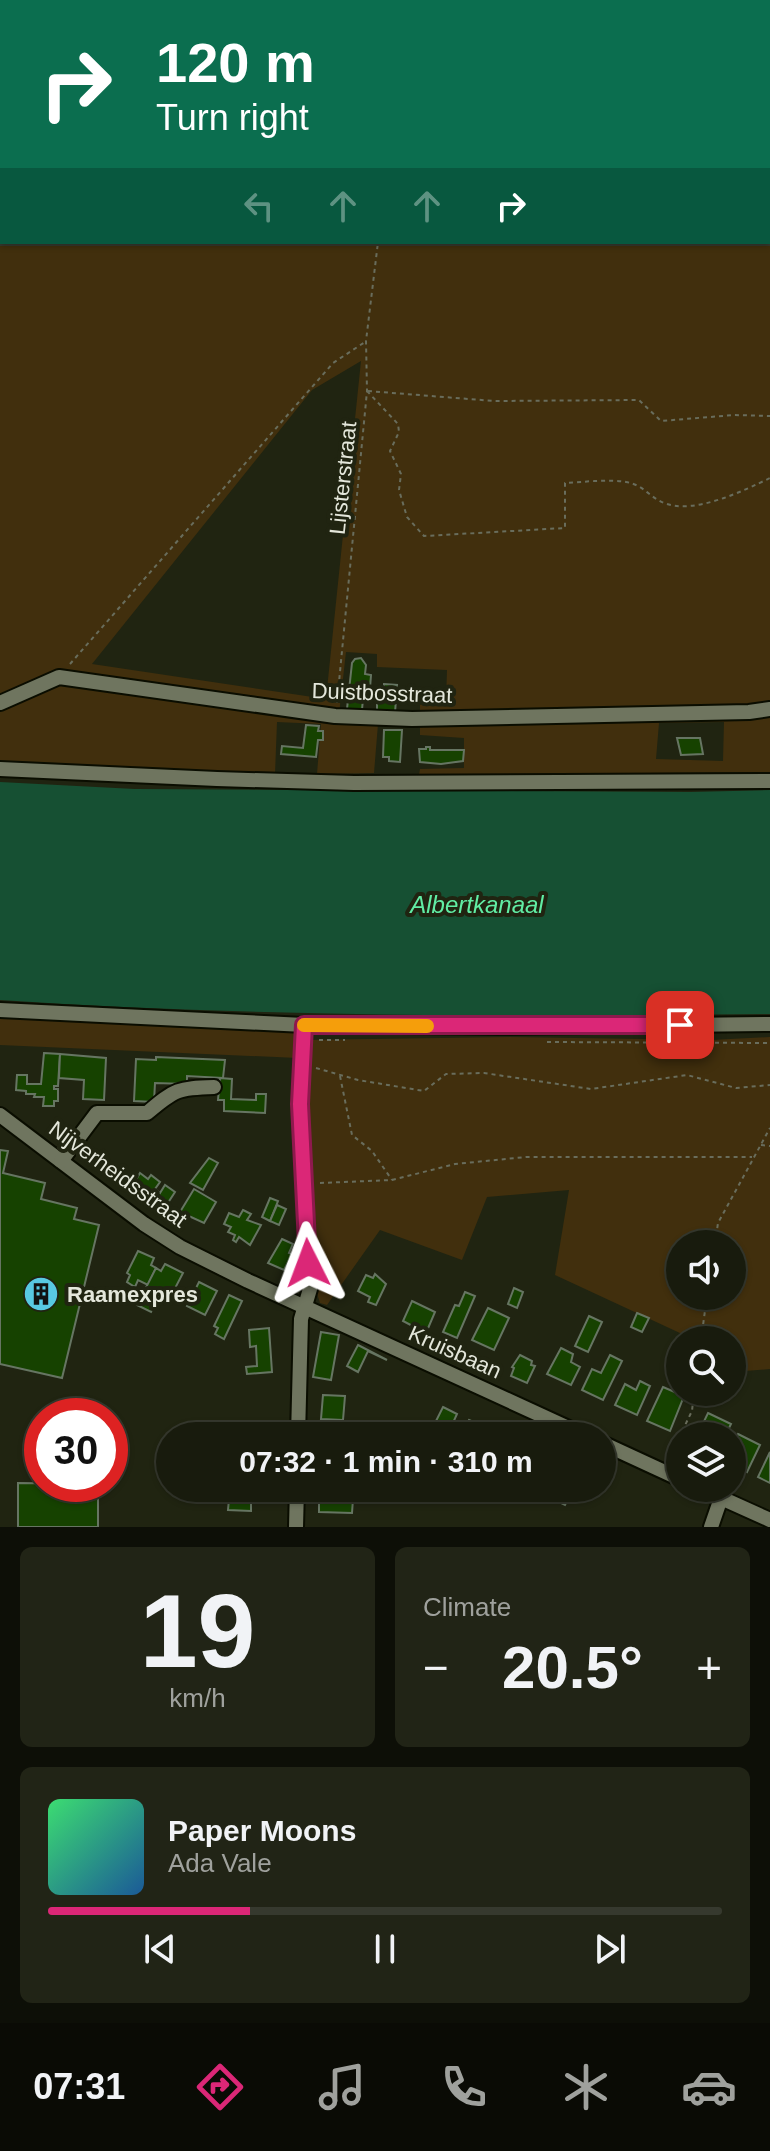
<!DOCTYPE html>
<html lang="en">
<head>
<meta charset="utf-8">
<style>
  :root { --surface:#181b0d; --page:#212416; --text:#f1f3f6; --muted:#9fa19d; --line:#36392e; --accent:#db2777 }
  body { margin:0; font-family:Arial,sans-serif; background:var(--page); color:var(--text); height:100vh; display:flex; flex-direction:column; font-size:30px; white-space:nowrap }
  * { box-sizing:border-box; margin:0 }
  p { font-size:26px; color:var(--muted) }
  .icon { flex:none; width:44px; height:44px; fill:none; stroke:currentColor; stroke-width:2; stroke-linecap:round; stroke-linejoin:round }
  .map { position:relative; height:1527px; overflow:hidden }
  .side { display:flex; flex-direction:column; gap:20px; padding:20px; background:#0d0f07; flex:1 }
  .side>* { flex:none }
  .guide { position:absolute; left:0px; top:0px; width:770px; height:244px; box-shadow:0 2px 6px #0004,0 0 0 2px var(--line); background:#0b6e4f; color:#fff; overflow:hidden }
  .buttons { position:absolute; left:666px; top:1230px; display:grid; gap:16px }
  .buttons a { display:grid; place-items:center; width:80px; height:80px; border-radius:50%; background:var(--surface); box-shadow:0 2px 6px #0004,0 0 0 2px var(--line); font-size:40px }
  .speed { position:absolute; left:24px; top:1398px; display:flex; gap:16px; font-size:40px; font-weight:700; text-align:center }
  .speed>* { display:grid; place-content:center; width:104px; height:104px; border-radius:50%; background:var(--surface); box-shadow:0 2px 6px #0004,0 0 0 2px var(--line); line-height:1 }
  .speed .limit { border:12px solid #d22; background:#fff; color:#111 }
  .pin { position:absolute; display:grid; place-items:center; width:68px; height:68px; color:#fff; margin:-34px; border-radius:16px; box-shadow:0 4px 12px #0006 }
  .me { position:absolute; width:88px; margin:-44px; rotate:357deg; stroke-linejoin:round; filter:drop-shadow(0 0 6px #0008) }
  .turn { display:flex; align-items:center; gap:28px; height:168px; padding:0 24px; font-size:36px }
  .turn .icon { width:104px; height:104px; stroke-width:2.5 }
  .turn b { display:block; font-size:56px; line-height:68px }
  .lanes { display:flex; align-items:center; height:76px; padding:0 24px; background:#0003; justify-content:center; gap:40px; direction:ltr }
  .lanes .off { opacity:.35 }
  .big { font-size:60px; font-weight:600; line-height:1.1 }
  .side .card { flex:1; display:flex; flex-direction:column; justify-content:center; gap:12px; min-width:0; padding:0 28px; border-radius:12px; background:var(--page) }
  .side .dial { align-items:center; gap:0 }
  .dial b { font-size:104px; line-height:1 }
  .song { display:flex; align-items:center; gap:24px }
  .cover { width:96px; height:96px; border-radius:12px; background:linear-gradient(135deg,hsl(140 70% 55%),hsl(210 70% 35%)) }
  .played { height:8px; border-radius:4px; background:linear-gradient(90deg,var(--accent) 30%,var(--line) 30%) }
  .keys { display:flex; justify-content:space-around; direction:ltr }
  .heat { display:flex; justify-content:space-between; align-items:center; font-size:44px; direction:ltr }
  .side .tiles { flex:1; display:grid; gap:20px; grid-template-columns:1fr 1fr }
  .card:last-child { grid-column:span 2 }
  .trip { position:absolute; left:156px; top:1422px; width:460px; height:80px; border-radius:40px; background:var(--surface); box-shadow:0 2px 6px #0004,0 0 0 2px var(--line); font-weight:600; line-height:80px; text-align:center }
  .dock { display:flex; height:128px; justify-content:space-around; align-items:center; background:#0a0b05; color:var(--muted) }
  .dock .icon { width:56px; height:56px }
  .dock .current { color:var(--accent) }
  .dock b { font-size:36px; color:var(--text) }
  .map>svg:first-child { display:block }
  .green { fill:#412f0d; fill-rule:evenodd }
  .water { fill:#165033 }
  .building { fill:#164200; stroke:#667562; stroke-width:2 }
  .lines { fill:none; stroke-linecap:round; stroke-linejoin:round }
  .minor-casing { stroke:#0a0d00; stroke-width:18 }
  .path { stroke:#696d5c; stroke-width:2; stroke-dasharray:4 4; stroke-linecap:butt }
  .minor { stroke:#6f755f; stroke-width:14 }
  .route-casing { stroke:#8e194d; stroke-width:20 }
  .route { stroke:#db2777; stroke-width:14 }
  .slow { stroke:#f59e0b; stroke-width:14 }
  .labels { text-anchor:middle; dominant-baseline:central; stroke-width:8; stroke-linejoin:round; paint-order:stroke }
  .street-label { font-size:22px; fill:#e4e7db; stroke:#202411 }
  .poi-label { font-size:22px; font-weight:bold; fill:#e4e7db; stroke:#202411; text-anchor:start }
  .water-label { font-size:24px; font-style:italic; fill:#61eda4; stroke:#202411 }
</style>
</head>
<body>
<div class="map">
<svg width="770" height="1527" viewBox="0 0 770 1527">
  <rect width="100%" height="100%" fill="#202411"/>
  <g class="green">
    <path d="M0 0H88L2 2V242H768V2H334L770 0V772L419 775 420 769 464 768V738L420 735V704L446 702 447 670 377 667V654L346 652 338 723 378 724 374 773 317 774 321 724 277 722 275 774 0 763ZM361 361 326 699 92 664 312 390ZM724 722 723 761 656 759 659 723Z"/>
    <path d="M0 1013 293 1031 299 1036 298 1058 0 1045Z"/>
    <path d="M509 1037 711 1040 770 1037V1369L732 1372V1340H695L555 1275 569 1190 487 1197 462 1260 380 1230 327 1305 320 1303 314 1284 303 1040ZM680 1244H732V1296H680Z"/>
  </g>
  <path class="water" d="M0 782 135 789 690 792 770 790V1014C513 1017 257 1017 0 1000Z"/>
  <g class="building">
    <path d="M361 658 366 665 365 674 371 675 370 688 364 687 362 710 347 709 352 663 355 659Z"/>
    <path d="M384 684 397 685 395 713 377 710V703H383Z"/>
    <path d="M306 725 319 726 318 731H323V740H318L316 757 281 754 282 746 303 748Z"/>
    <path d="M384 730H402L400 762 389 761V757H383Z"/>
    <path d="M677 738H700L703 754 681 755Z"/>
    <path d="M426 747H430V750H464L463 761 441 764 420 762 419 749H426Z"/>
    <path d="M44 1053 60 1054 58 1086H54V1089H58V1101H54V1106H43L44 1097H34L35 1094H26V1091L16 1090 17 1075H27V1084H41Z"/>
    <path d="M60 1054 106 1058 104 1100 83 1099 84 1080 59 1078Z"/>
    <path d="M156 1057 225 1060 223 1078 187 1076V1084L155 1083 154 1102 134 1101 136 1059 156 1060Z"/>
    <path d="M220 1078 232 1079 231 1099 256 1100V1094H266L265 1113 224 1111V1100H218Z"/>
    <path d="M0 1150 8 1151 3 1173 45 1183 41 1199 77 1208 74 1219 99 1225 62 1378 0 1364Z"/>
    <path d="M209 1158 218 1163 203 1190 190 1183Z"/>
    <path d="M140 1173 148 1179 151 1175 160 1182 155 1189 160 1193 165 1185 175 1192 160 1215 144 1204 150 1194 134 1183Z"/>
    <path d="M194 1189 216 1202 204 1223 180 1212Z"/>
    <path d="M270 1198 278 1201 270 1221 262 1217Z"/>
    <path d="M277 1205 286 1209 279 1225 270 1221Z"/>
    <path d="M243 1210 251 1214 247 1220 261 1225 250 1245 239 1237 236 1242 233 1240 235 1235 228 1232 231 1227 224 1224 229 1213 239 1217Z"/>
    <path d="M282 1239 293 1244 289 1253 292 1254 284 1270 268 1263Z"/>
    <path d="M138 1251 154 1258 151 1265 156 1268 148 1285 138 1280 135 1287 127 1282 130 1275 127 1273Z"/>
    <path d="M165 1264 183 1273 171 1296 161 1292 158 1297 152 1294 148 1302 154 1305 151 1312 137 1305 156 1268 161 1271Z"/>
    <path d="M375 1274 386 1284 376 1305 368 1302 370 1297 358 1291 366 1275 373 1278Z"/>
    <path d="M199 1282 217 1291 205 1315 187 1306Z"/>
    <path d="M514 1288 523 1292 517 1308 508 1304Z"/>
    <path d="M465 1292 475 1296 457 1338 443 1332 455 1305 459 1306Z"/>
    <path d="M229 1295 242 1301 224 1339 215 1334 218 1328 214 1326Z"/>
    <path d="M412 1301 435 1312 426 1333 403 1321Z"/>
    <path d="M488 1308 509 1318 494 1350 472 1340Z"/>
    <path d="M637 1313 649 1318 642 1332 631 1327Z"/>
    <path d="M589 1316 602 1322 588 1352 575 1346Z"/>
    <path d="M269 1328 272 1372 247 1374 246 1367 257 1366 256 1346 250 1347 249 1330Z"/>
    <path d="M321 1332 339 1335 331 1380 313 1377Z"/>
    <path d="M358 1345 387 1360 368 1351 358 1372 347 1366Z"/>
    <path d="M561 1348 573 1354 571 1362 580 1367 571 1385 547 1374Z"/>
    <path d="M520 1355 532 1361 531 1365 535 1366 527 1383 511 1376 514 1368 512 1367Z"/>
    <path d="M610 1355 622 1361 603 1400 582 1390 592 1369 601 1373Z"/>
    <path d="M640 1381 650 1386 637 1415 615 1405 625 1384 636 1390Z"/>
    <path d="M663 1387 684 1396 670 1431 647 1421Z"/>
    <path d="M323 1395 345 1396 343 1420 321 1419Z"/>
    <path d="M443 1407 457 1414 447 1436H437L440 1428 434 1425Z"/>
    <path d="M708 1413 731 1424 725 1436H697Z"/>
    <path d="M469 1420 487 1428 483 1436H461Z"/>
    <path d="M738 1434 760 1445 747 1472 732 1462V1447Z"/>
    <path d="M770 1452V1483L758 1477Z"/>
    <path d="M18 1483 98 1484V1527H18Z"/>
    <path d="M234 1488H266V1503H251V1511L228 1510 229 1499H233Z"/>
    <path d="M570 1488 572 1491 565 1505 557 1501 560 1495 548 1489Z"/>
    <path d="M319 1495 353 1499 352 1513 319 1512Z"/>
  </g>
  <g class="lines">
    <g class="minor-casing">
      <g id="minor">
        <path d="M0 703 59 677 335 716 412 719 749 712 770 709"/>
        <path d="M0 769 217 779 354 783 770 781"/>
        <path d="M0 1010 304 1025 499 1027 770 1024"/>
        <path d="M0 1115 144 1224 180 1247 248 1281 586 1436"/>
        <path d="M61 1161 97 1113H147C175 1089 178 1088 214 1087"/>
        <path d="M298 1436 301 1319 310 1289 300 1104 304 1025"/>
        <path d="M602 1443 680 1479"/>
        <path d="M699 1488 770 1520"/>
        <path d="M296 1527 297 1488"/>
        <path d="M711 1527 721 1498"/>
      </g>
    </g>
    <g class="path">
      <path d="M302 0 308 2"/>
      <path d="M408 2V0"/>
      <path d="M367 391 398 424 399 432 390 451 401 474 399 490 407 517 424 536 565 528V483C584 482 607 479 626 482 644 485 649 497 664 503 694 515 743 491 770 478"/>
      <path d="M368 391 494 401 639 400 661 421 734 415 770 416"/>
      <path d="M70 664 333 363 365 342"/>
      <path d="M337 703 367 391 366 341 378 242"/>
      <path d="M319 1040H345"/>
      <path d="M547 1042 770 1043"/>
      <path d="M316 1068 358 1080 424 1091 446 1074 484 1073 591 1089 687 1075 736 1088 770 1085"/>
      <path d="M340 1076 352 1135 372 1151 392 1180"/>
      <path d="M761 1145 770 1146"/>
      <path d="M320 1183 392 1180 455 1164 526 1157H752"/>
      <path d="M715 1244 718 1223 770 1128"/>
      <path d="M701 1340 707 1296"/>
      <path d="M668 1460 692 1411 694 1392"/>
    </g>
    <use href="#minor" class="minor"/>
  </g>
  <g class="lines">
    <g class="route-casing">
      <path id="route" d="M308 1263 300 1104 304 1025H680"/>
    </g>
    <use href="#route" class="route"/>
    <path class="slow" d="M304 1025 427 1026"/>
  </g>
  <defs>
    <g id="building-disc" transform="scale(1.8)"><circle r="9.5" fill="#58c9e3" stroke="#202411"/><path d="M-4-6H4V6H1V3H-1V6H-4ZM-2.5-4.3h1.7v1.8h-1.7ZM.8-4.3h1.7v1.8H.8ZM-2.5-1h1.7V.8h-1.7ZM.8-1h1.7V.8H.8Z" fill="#111"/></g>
  </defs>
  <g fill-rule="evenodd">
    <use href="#building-disc" x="41" y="1294"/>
  </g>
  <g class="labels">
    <g class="street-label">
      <text transform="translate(343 478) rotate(-84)">Lijsterstraat</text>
      <text transform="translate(382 693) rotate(2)">Duistbosstraat</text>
      <text transform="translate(118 1174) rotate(36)">Nijverheidsstraat</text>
      <text transform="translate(455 1352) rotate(24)">Kruisbaan</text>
    </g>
    <g class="poi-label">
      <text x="67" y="1294">Raamexpres</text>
    </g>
    <g class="water-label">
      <text x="477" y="904">Albertkanaal</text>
    </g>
  </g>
</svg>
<div class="buttons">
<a><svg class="icon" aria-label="sound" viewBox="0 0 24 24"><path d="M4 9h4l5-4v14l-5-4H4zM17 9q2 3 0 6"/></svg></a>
<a><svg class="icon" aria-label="search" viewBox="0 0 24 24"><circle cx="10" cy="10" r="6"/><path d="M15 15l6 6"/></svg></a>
<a><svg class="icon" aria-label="layers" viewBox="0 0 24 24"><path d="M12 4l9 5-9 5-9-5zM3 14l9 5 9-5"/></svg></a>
</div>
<div class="speed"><div class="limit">30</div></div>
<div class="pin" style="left:680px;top:1025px;background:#d93025"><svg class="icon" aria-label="arrive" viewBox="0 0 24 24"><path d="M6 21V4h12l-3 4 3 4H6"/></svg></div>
<svg class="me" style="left:308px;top:1263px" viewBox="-20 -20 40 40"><path d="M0-17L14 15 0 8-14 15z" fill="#db2777" stroke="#fff" stroke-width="4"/></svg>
<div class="trip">07:32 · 1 min · 310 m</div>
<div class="guide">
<div class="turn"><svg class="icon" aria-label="right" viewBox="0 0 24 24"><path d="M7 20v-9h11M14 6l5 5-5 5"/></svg><div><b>120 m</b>Turn right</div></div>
<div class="lanes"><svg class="icon off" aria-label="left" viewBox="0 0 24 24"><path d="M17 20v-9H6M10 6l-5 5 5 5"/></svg><svg class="icon off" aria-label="ahead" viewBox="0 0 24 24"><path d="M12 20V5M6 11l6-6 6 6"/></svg><svg class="icon off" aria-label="ahead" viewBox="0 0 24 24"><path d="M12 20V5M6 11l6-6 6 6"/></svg><svg class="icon" aria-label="right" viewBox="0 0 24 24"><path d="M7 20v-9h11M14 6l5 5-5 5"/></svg></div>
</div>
</div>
<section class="side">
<div class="tiles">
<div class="card dial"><b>19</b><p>km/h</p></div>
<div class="card"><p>Climate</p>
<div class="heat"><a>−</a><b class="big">20.5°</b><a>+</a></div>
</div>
<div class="card">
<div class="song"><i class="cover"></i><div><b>Paper Moons</b><p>Ada Vale</p></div></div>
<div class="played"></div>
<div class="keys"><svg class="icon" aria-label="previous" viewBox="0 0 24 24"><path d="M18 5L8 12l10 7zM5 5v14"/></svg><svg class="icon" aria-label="pause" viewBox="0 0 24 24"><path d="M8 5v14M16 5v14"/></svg><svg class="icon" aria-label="next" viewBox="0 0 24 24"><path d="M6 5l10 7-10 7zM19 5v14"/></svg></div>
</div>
</div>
</section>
<nav class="dock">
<b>07:31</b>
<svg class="icon current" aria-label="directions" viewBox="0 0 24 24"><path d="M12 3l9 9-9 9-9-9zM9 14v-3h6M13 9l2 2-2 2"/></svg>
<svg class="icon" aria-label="music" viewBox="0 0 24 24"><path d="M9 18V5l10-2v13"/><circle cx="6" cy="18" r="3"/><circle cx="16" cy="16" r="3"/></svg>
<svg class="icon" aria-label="phone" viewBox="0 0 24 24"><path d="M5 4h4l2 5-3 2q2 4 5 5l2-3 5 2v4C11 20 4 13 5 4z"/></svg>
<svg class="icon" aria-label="climate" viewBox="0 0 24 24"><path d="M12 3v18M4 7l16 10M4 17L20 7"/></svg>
<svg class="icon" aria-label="car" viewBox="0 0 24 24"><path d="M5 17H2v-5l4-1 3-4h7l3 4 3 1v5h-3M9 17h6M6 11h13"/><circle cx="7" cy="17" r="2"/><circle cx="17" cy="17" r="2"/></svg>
</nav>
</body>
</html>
